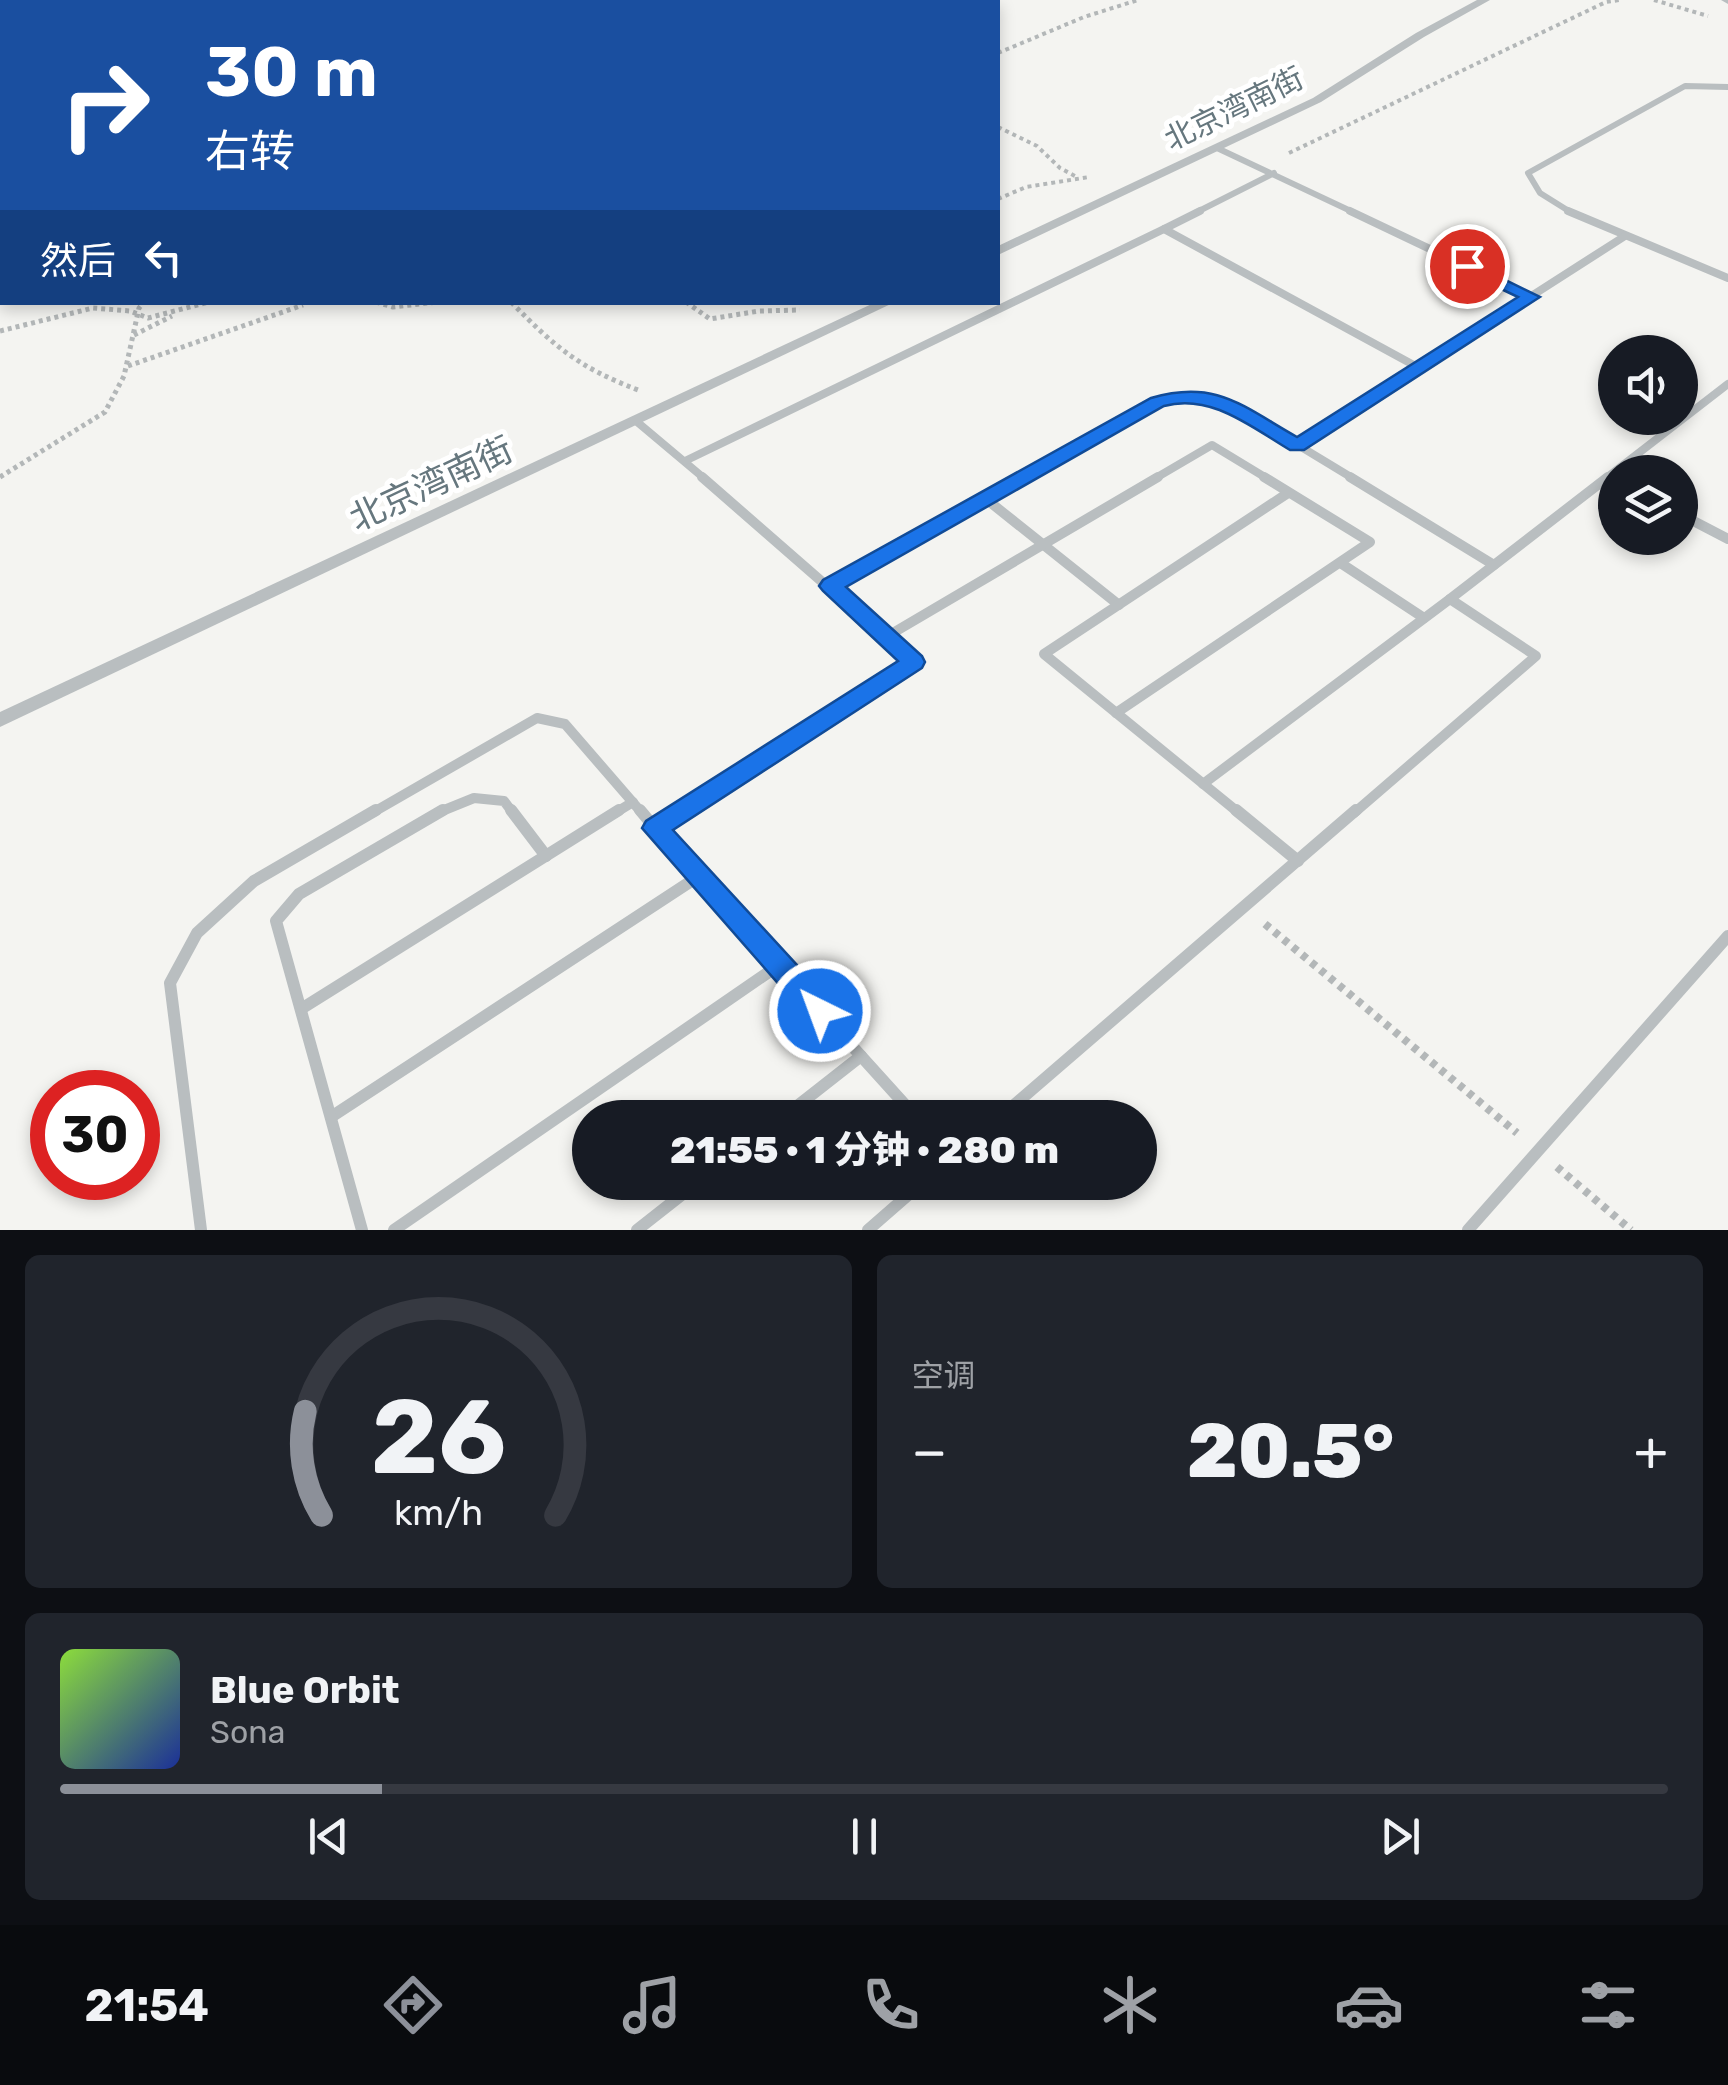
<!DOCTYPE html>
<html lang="zh">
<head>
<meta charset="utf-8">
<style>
  :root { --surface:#171b24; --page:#20242c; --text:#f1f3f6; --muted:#9ea1a6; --line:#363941; --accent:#8c9099 }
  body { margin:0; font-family:Rubik,"Noto Sans SC",sans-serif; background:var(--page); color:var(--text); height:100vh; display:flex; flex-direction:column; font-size:38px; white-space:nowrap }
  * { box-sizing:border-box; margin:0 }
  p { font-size:32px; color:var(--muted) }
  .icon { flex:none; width:55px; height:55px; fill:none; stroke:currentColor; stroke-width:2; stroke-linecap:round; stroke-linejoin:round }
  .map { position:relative; height:1230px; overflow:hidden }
  .drawer { display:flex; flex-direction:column; gap:25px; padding:25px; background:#0d0f14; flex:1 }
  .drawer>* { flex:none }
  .banner { position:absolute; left:0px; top:0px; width:1000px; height:305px; box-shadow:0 5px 15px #0003; background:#1a4fa0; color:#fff; overflow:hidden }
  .tools { position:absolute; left:1598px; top:335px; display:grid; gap:20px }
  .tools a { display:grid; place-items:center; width:100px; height:100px; border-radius:50%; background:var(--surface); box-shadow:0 5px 15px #0003; font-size:50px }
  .speed { position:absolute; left:30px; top:1070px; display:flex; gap:20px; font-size:50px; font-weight:700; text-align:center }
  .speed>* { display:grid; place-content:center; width:130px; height:130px; border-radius:50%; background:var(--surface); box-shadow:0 5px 15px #0003; line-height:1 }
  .speed .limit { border:15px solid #d22; background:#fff; color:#111 }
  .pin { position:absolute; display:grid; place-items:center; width:85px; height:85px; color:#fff; margin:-42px; border:5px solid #fff; border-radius:50%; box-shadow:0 2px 10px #0007 }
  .me { position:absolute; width:110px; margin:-55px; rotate:318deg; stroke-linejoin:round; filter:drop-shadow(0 0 8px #0008) }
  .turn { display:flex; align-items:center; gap:35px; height:210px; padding:0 40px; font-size:45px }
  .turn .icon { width:130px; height:130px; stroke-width:2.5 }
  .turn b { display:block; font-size:70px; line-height:85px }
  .then { display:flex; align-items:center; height:95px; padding:0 40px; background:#0003; gap:20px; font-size:38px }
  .big { font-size:75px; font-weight:800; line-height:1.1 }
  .drawer .tile { flex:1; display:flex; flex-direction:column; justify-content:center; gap:15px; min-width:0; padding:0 35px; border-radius:15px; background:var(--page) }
  .drawer .dial { align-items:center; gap:0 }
  .dial svg { height:260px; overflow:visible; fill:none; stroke:var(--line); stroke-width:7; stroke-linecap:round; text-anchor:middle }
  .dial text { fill:var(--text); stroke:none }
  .song { display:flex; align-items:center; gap:30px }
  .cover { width:120px; height:120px; border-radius:15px; background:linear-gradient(135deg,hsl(90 70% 55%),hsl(230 70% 35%)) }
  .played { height:10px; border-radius:5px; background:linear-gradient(90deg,var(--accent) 20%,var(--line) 20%) }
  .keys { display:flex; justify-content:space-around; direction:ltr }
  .heat { display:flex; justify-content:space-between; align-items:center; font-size:55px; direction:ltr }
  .drawer .tiles { flex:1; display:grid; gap:25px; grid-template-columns:1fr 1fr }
  .tile:last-child { grid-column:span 2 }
  .trip { position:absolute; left:572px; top:1100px; width:585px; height:100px; border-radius:50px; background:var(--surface); box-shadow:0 5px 15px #0003; font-weight:800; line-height:100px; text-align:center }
  .dock { display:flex; height:160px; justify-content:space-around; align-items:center; background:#090b0e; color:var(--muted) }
  .dock .icon { width:70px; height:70px }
  .dock .selected { color:var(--accent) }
  .dock b { font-size:45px; color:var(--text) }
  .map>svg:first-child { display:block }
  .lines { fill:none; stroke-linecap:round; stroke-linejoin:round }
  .path-far2 { stroke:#b3b7b8; stroke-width:4; stroke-dasharray:4 4; stroke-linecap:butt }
  .path-far1 { stroke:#b3b7b8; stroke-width:5; stroke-dasharray:4 4; stroke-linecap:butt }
  .path { stroke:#b3b7b8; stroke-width:8; stroke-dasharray:6 6; stroke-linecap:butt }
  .minor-far3 { stroke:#b9bec0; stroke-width:6 }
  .minor-far2 { stroke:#b9bec0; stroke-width:8 }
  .minor-far1 { stroke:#b9bec0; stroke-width:10 }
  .minor { stroke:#b9bec0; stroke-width:12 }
  .tertiary { fill:#b9bec0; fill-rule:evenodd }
  .rail { stroke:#9ba3a6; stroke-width:5; stroke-dasharray:10 5; stroke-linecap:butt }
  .route { fill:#1a73e8; stroke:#114b97; stroke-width:2.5 }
  .labels { text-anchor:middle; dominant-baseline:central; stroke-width:10; stroke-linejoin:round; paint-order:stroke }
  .far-street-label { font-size:30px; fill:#66777e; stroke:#fff }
  .street-label { font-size:35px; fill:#66777e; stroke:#fff }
</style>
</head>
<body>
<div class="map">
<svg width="1728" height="1230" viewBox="0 0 1728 1230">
  <rect width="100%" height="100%" fill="#f4f4f1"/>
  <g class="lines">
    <g class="path-far2">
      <path d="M1654 0 1708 16"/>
      <path d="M319 2 328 0"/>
      <path d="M998 53 1084 17 1138 0"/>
      <path d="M998 127 1037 146 1060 168 1075 176"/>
      <path d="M1289 153 1606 2 1619 0"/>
      <path d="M998 199 1026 187 1089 177"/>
    </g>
    <g class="path-far1">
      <path d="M278 302H321"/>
      <path d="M376 302 393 307 437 302"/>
      <path d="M511 302C555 347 578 367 638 390"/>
      <path d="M686 302 710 319 759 311 800 310"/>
      <path d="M0 331 93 308 130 311 148 318 209 302"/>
      <path d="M134 335 172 316"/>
      <path d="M128 366 303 305"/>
      <path d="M0 477 105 412 124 376 139 308 144 302"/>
    </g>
    <g class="path">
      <path d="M1265 924 1517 1133"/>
      <path d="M1557 1167 1631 1230"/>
    </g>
    <g class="minor-far3">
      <path d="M1217 148 1355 213"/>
      <path d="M1195 213 1274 173"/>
      <path d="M1572 213 1540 193 1528 173 1685 86 1728 87"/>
    </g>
    <g class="minor-far2">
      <path d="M1200 211 1164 229 1421 369"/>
      <path d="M1350 211 1531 297"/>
      <path d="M1568 211 1728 278"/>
      <path d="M636 421 705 479"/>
      <path d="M1297 446 1625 236"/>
      <path d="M685 461 1164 229"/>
      <path d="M1020 479 1158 402 1190 397 1240 410 1354 479"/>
      <path d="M1154 479 1212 445 1268 479"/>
      <path d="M1605 479 1728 384"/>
    </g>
    <g class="minor-far1">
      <path d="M1350 477 1494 565"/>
      <path d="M986 499 1119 605"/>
      <path d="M1680 514 1728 539"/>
      <path d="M1342 564 1424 618"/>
      <path d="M831 586 1025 477"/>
      <path d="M886 637 1158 477"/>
      <path d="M1116 713 1370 542 1264 477"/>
      <path d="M1203 784 1450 599"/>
      <path d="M372 813 537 718 565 724 642 813"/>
      <path d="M437 813 474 798 504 801 513 813"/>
      <path d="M615 813 633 802"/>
      <path d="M678 813 914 662 702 477"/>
      <path d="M1239 813 1044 654 1288 493"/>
      <path d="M1354 813 1536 656 1450 599 1608 477"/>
    </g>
    <g class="minor">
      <path d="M511 810 546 856"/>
      <path d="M640 810 655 828"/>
      <path d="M682 810 655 828 917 1118"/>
      <path d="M1236 810 1298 861"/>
      <path d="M301 1009 619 810"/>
      <path d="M331 1117 699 876"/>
      <path d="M782 1118 861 1056"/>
      <path d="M999 1118 1356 810"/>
      <path d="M201 1230 170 983 197 933 254 881 376 810"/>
      <path d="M362 1230 276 921 299 894 443 810"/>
      <path d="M394 1230 779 965"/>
      <path d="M637 1230 698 1182"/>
      <path d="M868 1230 923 1182"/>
      <path d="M1468 1230 1728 936"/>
    </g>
    <g class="tertiary">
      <path d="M1477 0H1490L1424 37 1321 102 998 255V246L1313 98 1416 33Z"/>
      <path d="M1721 0H1728V4Z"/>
      <path d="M876 302H895L0 727V712Z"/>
    </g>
    <path class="rail" d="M867 2 875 0"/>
  </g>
  <path class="route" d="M1467 261 1540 297 1304 450H1290C1251 427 1211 393 1164 406L846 587 922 656 925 662 922 668 673 830 830 1001 834 1011 830 1020 820 1024 810 1020 642 828 646 821 898 661 823 591 819 586 823 580 1151 398C1216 379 1242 406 1297 437L1518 297 1461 270V262Z"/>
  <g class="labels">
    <g class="far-street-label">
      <text transform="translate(1234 109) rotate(-26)">北京湾南街</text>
    </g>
    <g class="street-label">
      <text transform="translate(431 484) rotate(-25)">北京湾南街</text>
    </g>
  </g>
</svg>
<div class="tools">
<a><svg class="icon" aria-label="sound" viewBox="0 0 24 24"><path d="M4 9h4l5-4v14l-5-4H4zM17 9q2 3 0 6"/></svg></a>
<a><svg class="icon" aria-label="layers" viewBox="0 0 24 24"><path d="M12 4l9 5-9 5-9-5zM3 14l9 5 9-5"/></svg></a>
</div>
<div class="speed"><div class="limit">30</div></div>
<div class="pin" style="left:1467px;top:266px;background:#d93025"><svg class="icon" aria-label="arrive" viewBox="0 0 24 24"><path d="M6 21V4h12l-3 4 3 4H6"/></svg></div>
<svg class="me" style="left:820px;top:1011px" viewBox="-20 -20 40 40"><circle r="17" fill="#1a73e8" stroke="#fff" stroke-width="3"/><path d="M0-11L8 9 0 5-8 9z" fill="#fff"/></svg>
<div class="trip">21:55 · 1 分钟 · 280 m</div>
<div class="banner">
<div class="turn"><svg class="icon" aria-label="right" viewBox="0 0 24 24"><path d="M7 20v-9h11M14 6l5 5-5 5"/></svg><div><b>30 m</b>右转</div></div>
<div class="then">然后<svg class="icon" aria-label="left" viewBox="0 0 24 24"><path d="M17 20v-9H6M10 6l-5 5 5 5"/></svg></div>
</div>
</div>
<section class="drawer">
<div class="tiles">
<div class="tile dial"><svg viewBox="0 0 100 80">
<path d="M14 69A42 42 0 1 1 86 69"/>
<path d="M14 69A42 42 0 0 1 9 37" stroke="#8c9099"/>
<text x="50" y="56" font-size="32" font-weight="700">26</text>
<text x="50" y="72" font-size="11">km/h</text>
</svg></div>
<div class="tile"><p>空调</p>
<div class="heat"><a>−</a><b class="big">20.5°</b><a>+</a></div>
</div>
<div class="tile">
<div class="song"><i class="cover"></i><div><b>Blue Orbit</b><p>Sona</p></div></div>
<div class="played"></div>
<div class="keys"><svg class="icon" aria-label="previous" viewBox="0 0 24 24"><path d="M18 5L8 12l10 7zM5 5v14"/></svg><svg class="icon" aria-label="pause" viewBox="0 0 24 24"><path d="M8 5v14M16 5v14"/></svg><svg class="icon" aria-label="next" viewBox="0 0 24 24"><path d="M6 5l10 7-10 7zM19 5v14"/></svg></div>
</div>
</div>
</section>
<nav class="dock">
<b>21:54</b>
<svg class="icon selected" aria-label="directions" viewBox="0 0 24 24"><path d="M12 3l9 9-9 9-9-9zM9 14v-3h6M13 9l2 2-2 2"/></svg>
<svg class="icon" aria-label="music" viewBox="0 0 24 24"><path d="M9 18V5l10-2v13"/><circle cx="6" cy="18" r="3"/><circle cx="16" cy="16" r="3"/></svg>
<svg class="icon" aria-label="phone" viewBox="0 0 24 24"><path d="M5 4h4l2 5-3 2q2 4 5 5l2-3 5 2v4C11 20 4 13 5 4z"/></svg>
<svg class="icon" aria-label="climate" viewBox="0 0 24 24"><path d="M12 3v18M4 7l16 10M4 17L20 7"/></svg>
<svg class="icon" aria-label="car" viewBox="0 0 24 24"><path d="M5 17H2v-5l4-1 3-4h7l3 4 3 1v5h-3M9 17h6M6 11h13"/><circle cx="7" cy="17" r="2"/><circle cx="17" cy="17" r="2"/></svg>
<svg class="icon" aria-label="filters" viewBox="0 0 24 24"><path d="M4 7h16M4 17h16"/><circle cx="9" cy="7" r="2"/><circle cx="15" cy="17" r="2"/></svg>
</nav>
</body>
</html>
